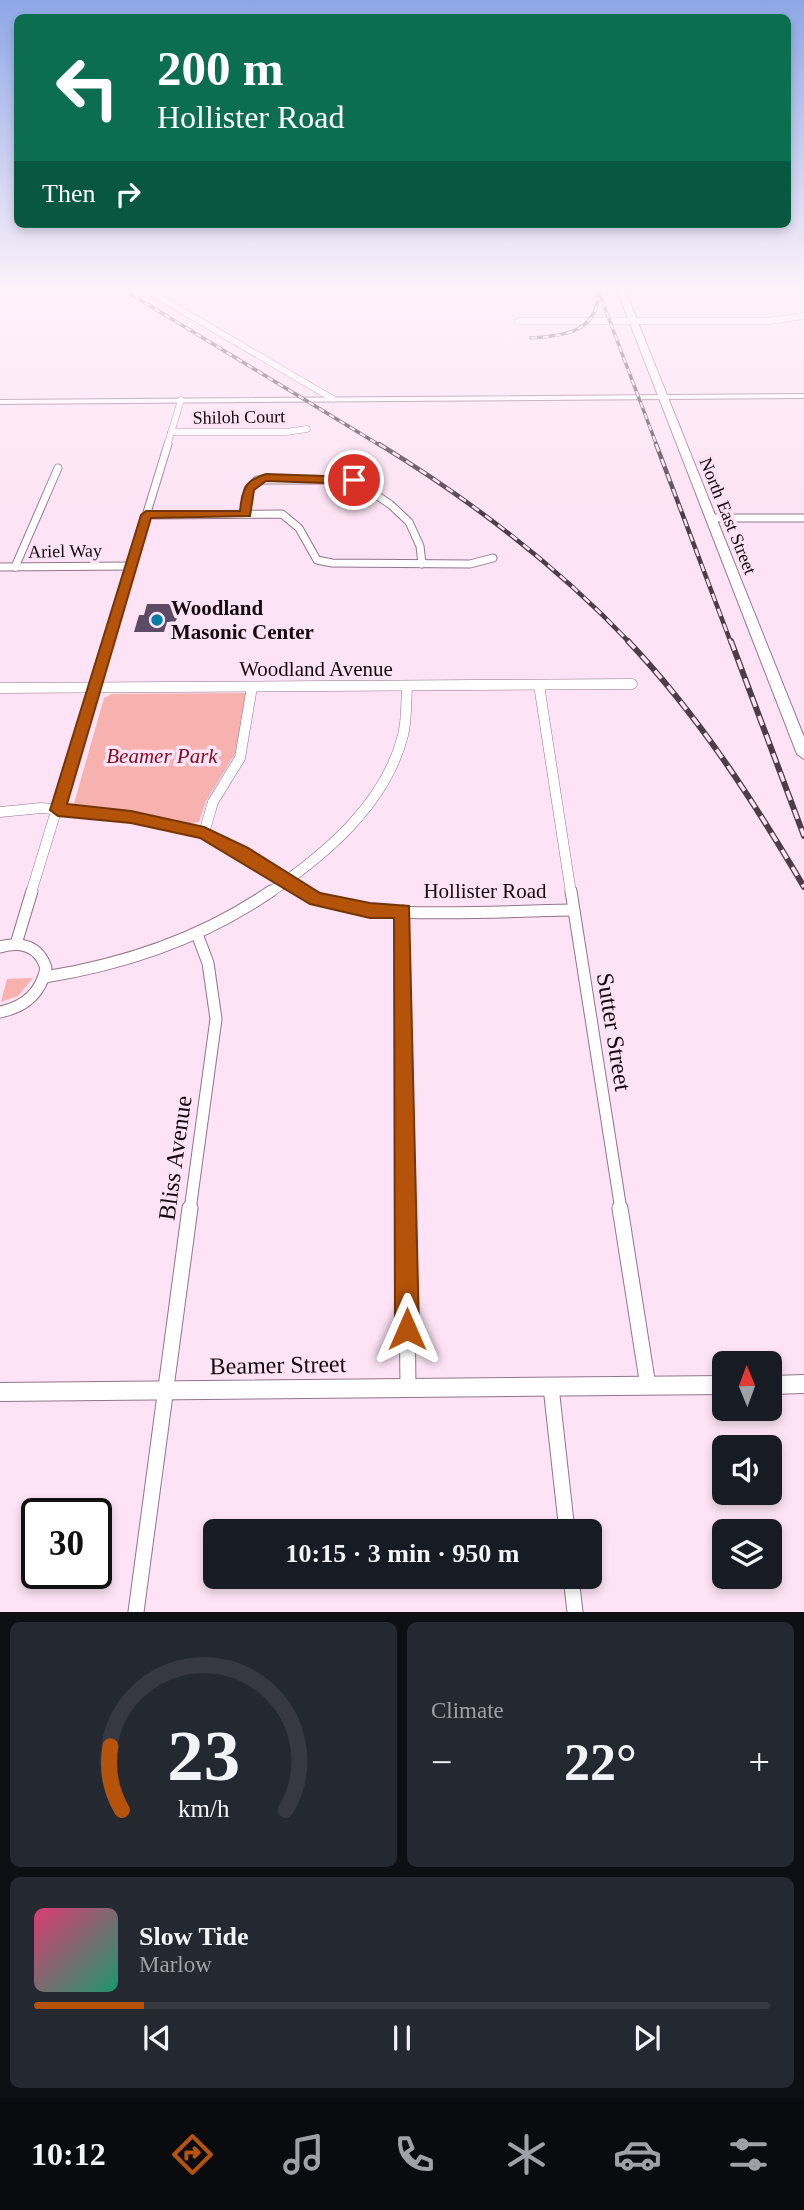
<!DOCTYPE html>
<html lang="en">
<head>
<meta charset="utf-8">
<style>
  :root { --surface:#171b24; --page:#242831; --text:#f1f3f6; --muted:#9ea1a6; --line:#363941; --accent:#b45309 }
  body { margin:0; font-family:Georgia,serif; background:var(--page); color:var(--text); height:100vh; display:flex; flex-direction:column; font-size:26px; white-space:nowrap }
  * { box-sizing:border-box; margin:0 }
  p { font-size:23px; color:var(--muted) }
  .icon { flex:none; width:38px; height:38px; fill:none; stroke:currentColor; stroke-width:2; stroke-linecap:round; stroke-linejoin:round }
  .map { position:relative; height:1612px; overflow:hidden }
  .panel { display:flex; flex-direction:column; gap:10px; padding:10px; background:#0d0f14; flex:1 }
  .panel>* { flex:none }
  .hud { position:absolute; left:14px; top:14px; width:777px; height:214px; border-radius:10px; box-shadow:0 4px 10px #0003; background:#0b6e4f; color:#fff; overflow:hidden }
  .needle { width:46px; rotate:359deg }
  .buttons { position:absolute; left:712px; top:1351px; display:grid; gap:14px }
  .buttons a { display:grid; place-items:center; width:70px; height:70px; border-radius:10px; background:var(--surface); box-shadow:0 4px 10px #0003; font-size:35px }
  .speed { position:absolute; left:21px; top:1498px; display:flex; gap:14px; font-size:35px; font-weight:700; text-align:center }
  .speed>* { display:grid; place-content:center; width:91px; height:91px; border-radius:50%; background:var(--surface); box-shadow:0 4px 10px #0003; line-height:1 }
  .speed .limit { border:4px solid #111; border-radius:10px; background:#fff; color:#111 }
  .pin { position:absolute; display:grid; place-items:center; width:60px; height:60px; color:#fff; margin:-30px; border:4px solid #fff; border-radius:50%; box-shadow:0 2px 7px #0007 }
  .me { position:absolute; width:77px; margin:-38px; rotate:0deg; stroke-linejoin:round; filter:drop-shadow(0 0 5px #0008) }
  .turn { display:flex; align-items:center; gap:24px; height:147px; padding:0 28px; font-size:32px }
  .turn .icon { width:91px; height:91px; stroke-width:2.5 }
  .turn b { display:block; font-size:49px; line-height:60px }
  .then { display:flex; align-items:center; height:66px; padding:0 28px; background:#0003; gap:14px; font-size:26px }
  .big { font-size:52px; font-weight:600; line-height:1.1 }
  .panel .tile { flex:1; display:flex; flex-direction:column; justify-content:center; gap:10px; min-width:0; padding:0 24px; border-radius:10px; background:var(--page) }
  .panel .dial { align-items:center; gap:0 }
  .dial svg { height:182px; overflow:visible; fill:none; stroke:var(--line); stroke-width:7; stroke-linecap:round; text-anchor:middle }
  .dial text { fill:var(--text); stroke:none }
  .song { display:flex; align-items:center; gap:21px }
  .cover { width:84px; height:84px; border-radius:10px; background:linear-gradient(135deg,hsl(340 70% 55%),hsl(160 70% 35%)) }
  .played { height:7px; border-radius:4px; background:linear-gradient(90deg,var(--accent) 15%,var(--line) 15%) }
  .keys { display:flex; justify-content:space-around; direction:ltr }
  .heat { display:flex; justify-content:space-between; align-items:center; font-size:38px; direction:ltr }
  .panel .tiles { flex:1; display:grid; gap:10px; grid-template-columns:1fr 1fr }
  .tile:last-child { grid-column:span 2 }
  .trip { position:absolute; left:203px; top:1519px; width:399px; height:70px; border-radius:10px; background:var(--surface); box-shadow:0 4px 10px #0003; font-weight:600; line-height:70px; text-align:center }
  .tabs { display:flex; height:112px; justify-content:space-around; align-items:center; background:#090b0e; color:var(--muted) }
  .tabs .icon { width:49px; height:49px }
  .tabs .on { color:var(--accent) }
  .tabs b { font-size:32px; color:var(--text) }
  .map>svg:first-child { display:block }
  .green { fill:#f7b2b0 }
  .building { fill:#5c4b65 }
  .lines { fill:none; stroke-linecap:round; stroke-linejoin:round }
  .minor-far4-casing { stroke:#92758a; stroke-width:7 }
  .minor-far3-casing { stroke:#92758a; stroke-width:9 }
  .minor-far2-casing { stroke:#92758a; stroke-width:11 }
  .minor-far1-casing { stroke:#92758a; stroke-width:13 }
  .minor-casing { stroke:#92758a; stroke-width:17 }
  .tertiary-casing { stroke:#92758a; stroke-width:2 }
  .secondary-casing { stroke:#92758a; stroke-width:2 }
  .minor-far4 { stroke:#fff; stroke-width:6 }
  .minor-far3 { stroke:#fff; stroke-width:7 }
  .minor-far2 { stroke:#fff; stroke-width:10 }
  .minor-far1 { stroke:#fff; stroke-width:11 }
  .minor { stroke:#fff; stroke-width:15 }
  .tertiary { fill:#fff; fill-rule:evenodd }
  .secondary { fill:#fff; fill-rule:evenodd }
  .rail-far2-casing { stroke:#4c3e48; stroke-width:3.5 }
  .rail-far1-casing { stroke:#4c3e48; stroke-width:4.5 }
  .rail-casing { stroke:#4c3e48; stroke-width:6 }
  .rail-far2 { stroke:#fde3f5; stroke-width:2; stroke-dasharray:6; stroke-linecap:butt }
  .rail-far1 { stroke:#fde3f5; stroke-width:2.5; stroke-dasharray:8; stroke-linecap:butt }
  .rail { stroke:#fde3f5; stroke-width:3.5; stroke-dasharray:10; stroke-linecap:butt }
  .route { fill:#b45309; stroke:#753606; stroke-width:2 }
  .poi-dot { fill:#007ea4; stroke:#fde3f5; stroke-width:2.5 }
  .labels { text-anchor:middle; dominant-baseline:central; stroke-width:7; stroke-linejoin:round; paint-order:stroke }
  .far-street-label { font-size:18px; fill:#130911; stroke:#fde3f5 }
  .poi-label { font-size:21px; font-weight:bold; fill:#130911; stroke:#fde3f5; text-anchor:start }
  .street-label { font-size:21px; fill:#130911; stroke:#fde3f5 }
  .park-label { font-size:21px; font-style:italic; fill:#800f21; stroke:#fde3f5 }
  .near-street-label { font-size:24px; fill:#130911; stroke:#fde3f5 }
</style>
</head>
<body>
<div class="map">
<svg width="804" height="1612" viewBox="0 0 804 1612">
  <rect width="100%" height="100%" fill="#fde3f5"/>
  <g class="green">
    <path d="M246 693 238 749 206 801 199 822 184 825 138 814 73 807 104 698 112 694Z"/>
    <path d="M33 978 18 996 1 1002 7 979Z"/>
  </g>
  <path class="building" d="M147 604H181L178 617 175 622H167L164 632H134L139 615H144Z"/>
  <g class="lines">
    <g class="minor-far4-casing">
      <g id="minor-far4">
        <path d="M147 290 333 399"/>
        <path d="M518 321H769L804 316"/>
        <path d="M171 432H286L307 429"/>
        <path d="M167 446 181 400"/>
      </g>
    </g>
    <g class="minor-far3-casing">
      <g id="minor-far3">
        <path d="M246 514 248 489 257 480H354L391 505 409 522 420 546 422 564"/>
        <path d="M146 515 282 514 299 528 317 560 332 563 470 564 493 558"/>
        <path d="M710 518H804"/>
        <path d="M0 567 131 566"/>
        <path d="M15 567 58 468"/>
        <path d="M107 643 168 444"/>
      </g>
    </g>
    <g class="minor-far2-casing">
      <g id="minor-far2">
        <path d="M539 685 571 893"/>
        <path d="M0 688 632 684"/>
        <path d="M0 812 41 808 112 814 204 833 306 893"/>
        <path d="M204 833 213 802 240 758 252 687"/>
        <path d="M31 893 108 641"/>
        <path d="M269 893C325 855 386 804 403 735 407 719 406 702 407 686"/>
      </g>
    </g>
    <g class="minor-far1-casing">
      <g id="minor-far1">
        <path d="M303 891C356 924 507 910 573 910"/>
        <path d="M571 891 621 1210"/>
        <path d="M403 911 406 1210"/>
        <path d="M16 944 32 891"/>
        <path d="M0 947C21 941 39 946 46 968 41 993 25 1007 0 1012"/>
        <path d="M45 977C126 964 203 938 271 891"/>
        <path d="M190 1210 216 1019 208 963 197 934"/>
      </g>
    </g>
    <g class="minor-casing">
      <g id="minor">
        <path d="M406 1208 408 1388"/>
        <path d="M620 1208 648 1386"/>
        <path d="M551 1387 567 1531"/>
        <path d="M571 1577 575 1612"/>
        <path d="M136 1612 190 1208"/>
      </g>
    </g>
    <g class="tertiary-casing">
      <g id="tertiary">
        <path d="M804 394V398L0 404V400Z"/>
        <path d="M804 1375V1393L770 1394V1376Z"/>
        <path d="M724 1376V1394L0 1401V1383Z"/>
      </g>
    </g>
    <g class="secondary-casing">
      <path id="secondary" d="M617 290H625L804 737V759L797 754Z"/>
    </g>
    <use href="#minor-far4" class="minor-far4"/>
    <use href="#minor-far3" class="minor-far3"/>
    <use href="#minor-far2" class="minor-far2"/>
    <use href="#minor-far1" class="minor-far1"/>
    <use href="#minor" class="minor"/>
    <use href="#tertiary" class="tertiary"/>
    <use href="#secondary" class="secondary"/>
    <g class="rail-far2-casing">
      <g id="rail-far2">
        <path d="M124 290 381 446"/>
        <path d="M598 290 657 446"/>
        <path d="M531 338C562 336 595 333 598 297"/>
      </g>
    </g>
    <g class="rail-far1-casing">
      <g id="rail-far1">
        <path d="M379 444C472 501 555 564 630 643"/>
        <path d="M656 444 731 643"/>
      </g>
    </g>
    <g class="rail-casing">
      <g id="rail">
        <path d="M628 641C698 715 753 800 804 887"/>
        <path d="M731 641 804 836"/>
      </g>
    </g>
    <use href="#rail-far2" class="rail-far2"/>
    <use href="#rail-far1" class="rail-far1"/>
    <use href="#rail" class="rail"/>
  </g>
  <linearGradient id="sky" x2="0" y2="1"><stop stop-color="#8da7e6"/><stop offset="0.56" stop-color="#fef2fa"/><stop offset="1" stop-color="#fef2fa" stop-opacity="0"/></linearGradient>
  <rect width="804" height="516" fill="url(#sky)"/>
  <path class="route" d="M266 474 354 477 360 480 354 484 266 481 254 490 250 516 151 518 67 804 131 811 204 827 248 848 320 893 370 903 409 906 419 1329 415 1337 407 1341 399 1337 395 1329 394 918H370L310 904 200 838 131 823 58 816 50 810 141 515 146 511H240C242 490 245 480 266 474Z"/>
  <circle class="poi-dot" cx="157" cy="620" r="7"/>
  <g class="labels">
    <g class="far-street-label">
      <text transform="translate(239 417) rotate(-1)">Shiloh Court</text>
      <text transform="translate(728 516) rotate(68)">North East Street</text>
      <text transform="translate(65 551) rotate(-1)">Ariel Way</text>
    </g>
    <g class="poi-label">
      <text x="171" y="608">Woodland<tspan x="171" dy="24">Masonic Center</tspan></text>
    </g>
    <g class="street-label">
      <text x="316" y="669">Woodland Avenue</text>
      <text x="485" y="891">Hollister Road</text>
    </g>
    <g class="park-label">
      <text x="162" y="756">Beamer Park</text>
    </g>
    <g class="near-street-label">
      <text transform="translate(614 1032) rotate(81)">Sutter Street</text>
      <text transform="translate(175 1158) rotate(-82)">Bliss Avenue</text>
      <text transform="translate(278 1365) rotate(-1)">Beamer Street</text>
    </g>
  </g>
</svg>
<div class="buttons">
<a><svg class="needle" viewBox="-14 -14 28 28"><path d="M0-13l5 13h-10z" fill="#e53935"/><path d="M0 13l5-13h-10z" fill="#9ea1a6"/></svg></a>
<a><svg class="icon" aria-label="sound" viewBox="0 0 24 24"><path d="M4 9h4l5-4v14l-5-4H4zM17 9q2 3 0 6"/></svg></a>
<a><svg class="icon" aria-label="layers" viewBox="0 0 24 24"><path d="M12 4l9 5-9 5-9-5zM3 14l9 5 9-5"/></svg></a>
</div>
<div class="speed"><div class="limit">30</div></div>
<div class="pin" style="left:354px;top:480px;background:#d93025"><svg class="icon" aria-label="arrive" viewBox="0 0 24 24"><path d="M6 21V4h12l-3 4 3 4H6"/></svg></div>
<svg class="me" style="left:407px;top:1329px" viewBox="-20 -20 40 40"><path d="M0-17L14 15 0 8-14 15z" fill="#b45309" stroke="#fff" stroke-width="4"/></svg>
<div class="trip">10:15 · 3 min · 950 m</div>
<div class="hud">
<div class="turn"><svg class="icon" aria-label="left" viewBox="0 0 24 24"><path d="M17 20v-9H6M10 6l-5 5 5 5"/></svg><div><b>200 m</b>Hollister Road</div></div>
<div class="then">Then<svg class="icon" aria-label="right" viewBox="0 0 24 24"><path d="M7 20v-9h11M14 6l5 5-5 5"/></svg></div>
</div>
</div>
<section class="panel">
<div class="tiles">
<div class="tile dial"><svg viewBox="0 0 100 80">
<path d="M14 69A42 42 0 1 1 86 69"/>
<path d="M14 69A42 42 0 0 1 9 41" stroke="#b45309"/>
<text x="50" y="56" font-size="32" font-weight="700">23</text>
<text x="50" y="72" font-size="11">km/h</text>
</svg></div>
<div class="tile"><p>Climate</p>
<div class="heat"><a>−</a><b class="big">22°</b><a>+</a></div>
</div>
<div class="tile">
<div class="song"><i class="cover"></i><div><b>Slow Tide</b><p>Marlow</p></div></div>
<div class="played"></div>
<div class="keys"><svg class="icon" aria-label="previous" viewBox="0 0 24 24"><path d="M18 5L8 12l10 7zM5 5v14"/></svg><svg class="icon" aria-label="pause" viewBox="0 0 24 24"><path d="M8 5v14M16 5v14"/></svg><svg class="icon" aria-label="next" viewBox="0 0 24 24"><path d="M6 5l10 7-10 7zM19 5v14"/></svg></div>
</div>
</div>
</section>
<nav class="tabs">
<b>10:12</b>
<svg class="icon on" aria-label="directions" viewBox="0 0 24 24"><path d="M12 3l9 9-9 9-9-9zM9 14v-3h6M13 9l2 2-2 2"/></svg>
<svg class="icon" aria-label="music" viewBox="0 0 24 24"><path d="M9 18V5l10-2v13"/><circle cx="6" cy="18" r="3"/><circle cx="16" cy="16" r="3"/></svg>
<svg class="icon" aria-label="phone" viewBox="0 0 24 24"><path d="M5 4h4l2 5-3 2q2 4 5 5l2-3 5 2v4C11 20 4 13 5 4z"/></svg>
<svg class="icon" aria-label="climate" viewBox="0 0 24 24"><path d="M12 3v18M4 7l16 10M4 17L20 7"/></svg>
<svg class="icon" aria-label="car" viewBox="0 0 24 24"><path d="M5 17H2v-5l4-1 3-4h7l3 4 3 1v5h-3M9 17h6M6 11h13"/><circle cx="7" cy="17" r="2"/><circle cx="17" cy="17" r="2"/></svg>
<svg class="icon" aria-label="filters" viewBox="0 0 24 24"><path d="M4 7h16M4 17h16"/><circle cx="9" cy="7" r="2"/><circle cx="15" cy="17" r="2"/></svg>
</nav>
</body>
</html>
